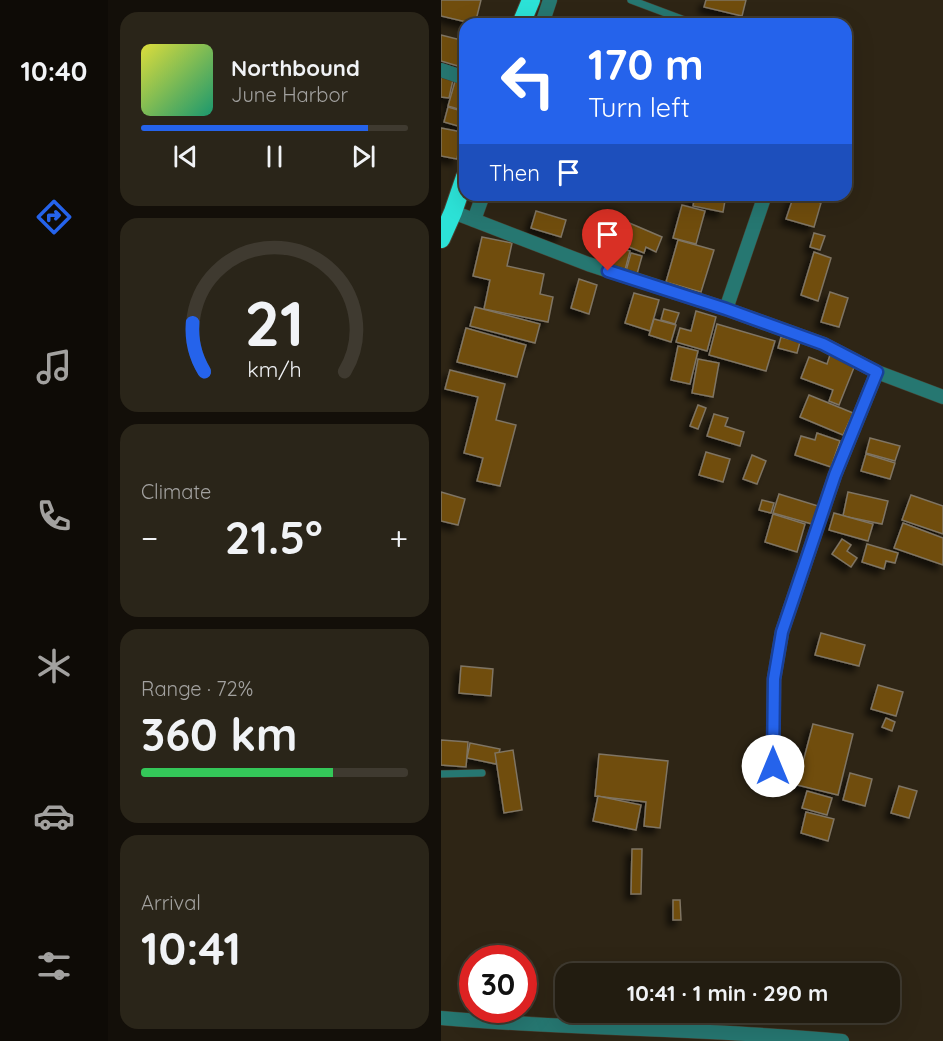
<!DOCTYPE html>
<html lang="en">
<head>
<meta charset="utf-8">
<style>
  :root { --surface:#221c10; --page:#2a2519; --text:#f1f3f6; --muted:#a2a19f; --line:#3f3a30; --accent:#2563eb }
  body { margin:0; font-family:Quicksand,sans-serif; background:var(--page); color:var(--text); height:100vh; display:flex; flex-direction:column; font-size:22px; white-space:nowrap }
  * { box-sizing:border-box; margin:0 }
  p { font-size:20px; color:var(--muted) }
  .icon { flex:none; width:33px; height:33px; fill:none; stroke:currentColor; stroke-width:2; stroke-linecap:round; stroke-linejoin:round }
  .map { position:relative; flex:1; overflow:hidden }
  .side { display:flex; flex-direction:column; gap:12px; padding:12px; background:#130f09; width:333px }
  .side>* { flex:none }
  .banner { position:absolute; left:18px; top:18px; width:393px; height:183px; border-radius:18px; box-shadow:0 6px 24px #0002,0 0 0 2px var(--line); background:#2563eb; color:#fff; overflow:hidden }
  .speed { position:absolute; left:18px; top:945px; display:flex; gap:12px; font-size:30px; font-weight:700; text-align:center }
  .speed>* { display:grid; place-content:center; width:78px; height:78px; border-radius:50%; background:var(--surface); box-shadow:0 6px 24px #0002,0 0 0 2px var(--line); line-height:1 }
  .speed .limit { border:9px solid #d22; background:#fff; color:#111 }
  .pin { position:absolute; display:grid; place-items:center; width:51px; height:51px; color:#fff; margin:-62px -26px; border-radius:50% 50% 50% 0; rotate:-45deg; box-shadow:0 0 6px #0007 }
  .pin .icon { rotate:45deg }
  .me { position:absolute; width:66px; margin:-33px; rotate:0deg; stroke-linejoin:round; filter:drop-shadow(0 0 4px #0008) }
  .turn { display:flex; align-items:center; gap:21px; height:126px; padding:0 30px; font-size:27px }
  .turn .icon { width:78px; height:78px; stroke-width:2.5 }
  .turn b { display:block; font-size:42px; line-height:51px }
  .then { display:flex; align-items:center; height:57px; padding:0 30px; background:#0003; gap:12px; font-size:22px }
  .big { font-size:45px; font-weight:700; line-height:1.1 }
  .side .widget { flex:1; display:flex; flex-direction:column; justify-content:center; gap:9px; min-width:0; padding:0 21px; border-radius:18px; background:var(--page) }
  .side .dial { align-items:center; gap:0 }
  .dial svg { height:156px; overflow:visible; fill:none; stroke:var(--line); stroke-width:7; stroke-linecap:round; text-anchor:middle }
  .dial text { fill:var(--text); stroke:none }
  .song { display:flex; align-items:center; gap:18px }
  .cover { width:72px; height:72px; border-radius:9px; background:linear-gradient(135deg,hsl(60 70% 55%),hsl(160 70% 35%)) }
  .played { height:6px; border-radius:3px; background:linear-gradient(90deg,var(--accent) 85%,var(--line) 85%) }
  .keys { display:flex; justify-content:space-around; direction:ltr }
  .heat { display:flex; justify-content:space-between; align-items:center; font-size:33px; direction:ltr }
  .charge { height:9px; border-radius:4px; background:linear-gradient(90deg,#34c759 72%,var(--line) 0) }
  .trip { position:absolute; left:114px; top:963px; width:345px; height:60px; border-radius:18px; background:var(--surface); box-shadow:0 6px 24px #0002,0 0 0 2px var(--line); font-weight:700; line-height:60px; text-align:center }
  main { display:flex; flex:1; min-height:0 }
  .menu { display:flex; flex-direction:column; width:108px; justify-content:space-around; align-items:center; background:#0e0b06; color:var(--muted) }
  .menu .icon { width:42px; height:42px }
  .menu .selected { color:var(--accent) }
  .menu b { font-size:27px; color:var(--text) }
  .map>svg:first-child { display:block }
  .building { fill:#6f4d0a; stroke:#7f7463; stroke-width:1.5; filter:url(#shadow) }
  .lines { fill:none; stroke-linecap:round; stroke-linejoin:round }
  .lane-casing { stroke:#494031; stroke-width:8 }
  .street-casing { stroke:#494031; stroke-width:15 }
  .highway-casing { stroke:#494031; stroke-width:20 }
  .lane { stroke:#267771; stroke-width:7 }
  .street { stroke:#267771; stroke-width:14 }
  .highway { stroke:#2ce2d7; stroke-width:18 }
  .route-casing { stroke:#184099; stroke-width:15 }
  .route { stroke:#2563eb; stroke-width:10 }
</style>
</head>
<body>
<main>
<nav class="menu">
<b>10:40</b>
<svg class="icon selected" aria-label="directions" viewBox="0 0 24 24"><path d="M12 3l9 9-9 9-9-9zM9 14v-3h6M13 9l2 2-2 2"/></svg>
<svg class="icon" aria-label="music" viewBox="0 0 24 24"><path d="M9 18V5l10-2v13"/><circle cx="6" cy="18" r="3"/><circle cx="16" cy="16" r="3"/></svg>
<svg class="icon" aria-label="phone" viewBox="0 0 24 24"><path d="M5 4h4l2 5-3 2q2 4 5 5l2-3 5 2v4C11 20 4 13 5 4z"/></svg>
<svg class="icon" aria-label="climate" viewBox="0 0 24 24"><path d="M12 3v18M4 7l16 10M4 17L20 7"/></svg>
<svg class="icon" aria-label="car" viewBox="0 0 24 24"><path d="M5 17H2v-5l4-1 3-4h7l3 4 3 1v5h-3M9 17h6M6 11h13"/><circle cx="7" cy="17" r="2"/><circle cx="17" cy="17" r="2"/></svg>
<svg class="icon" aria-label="filters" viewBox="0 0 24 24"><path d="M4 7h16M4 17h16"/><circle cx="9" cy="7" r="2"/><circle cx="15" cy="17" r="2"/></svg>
</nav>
<section class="side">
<div class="widget">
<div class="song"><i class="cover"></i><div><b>Northbound</b><p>June Harbor</p></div></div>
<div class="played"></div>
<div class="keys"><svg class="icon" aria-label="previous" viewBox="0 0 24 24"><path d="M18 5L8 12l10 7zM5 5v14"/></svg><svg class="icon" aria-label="pause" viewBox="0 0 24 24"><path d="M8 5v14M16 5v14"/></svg><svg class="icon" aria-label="next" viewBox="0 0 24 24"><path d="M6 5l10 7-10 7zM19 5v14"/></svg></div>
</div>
<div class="widget dial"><svg viewBox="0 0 100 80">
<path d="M14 69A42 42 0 1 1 86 69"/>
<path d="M14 69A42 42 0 0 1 8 44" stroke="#2563eb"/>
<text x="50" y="56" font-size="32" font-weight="700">21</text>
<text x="50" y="72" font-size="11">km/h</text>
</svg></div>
<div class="widget"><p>Climate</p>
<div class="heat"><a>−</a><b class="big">21.5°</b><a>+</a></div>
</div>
<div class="widget"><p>Range · 72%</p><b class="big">360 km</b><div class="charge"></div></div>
<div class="widget"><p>Arrival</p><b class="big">10:41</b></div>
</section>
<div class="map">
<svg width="502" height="1041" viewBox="0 0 502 1041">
  <defs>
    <filter id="shadow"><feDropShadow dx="-5.5" dy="5.5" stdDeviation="3" flood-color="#0009"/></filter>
  </defs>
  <rect width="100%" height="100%" fill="#2e2515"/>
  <g class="building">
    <path d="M0 0H40L34 24 0 16Z"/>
    <path d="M265 0H305L301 16 263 7Z"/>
    <path d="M0 35 24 41 17 66 0 61Z"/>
    <path d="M0 72 13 75 8 98 0 97Z"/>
    <path d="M15 78 24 81V111L7 106Z"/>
    <path d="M7 107 24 112V128L3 122Z"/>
    <path d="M0 128 21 132 16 159 0 156Z"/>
    <path d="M254 195H285L282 212 252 206Z"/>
    <path d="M353 195 380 203 373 227 345 219Z"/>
    <path d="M241 205 264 211 255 244 232 238Z"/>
    <path d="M95 211 125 220 120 237 90 228Z"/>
    <path d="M172 216 221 237 215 252 205 247 203 253 163 237Z"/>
    <path d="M373 233 384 236 379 250 369 247Z"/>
    <path d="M41 237 71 243 66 266 103 274 99 294 112 297 107 322 43 309 49 280 32 276Z"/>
    <path d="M237 240 273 250 260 292 225 282Z"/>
    <path d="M163 244 189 251 184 270 158 263Z"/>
    <path d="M373 252 390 258 377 301 360 295Z"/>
    <path d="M190 253 201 256 196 274 185 271Z"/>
    <path d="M138 279 156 285 148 314 130 308Z"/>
    <path d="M389 292 407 298 398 327 380 322Z"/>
    <path d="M193 293 218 300 209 331 184 323Z"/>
    <path d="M34 307 99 324 94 343 29 326Z"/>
    <path d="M223 309 238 313 234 324 220 320Z"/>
    <path d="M255 311 275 317 266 351 235 342 239 328 250 331Z"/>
    <path d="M213 319 235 325 230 342 208 335Z"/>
    <path d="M276 324 334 341 325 371 268 355Z"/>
    <path d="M25 328 85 345 76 377 16 362Z"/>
    <path d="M340 337 359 342 356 353 337 348Z"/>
    <path d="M237 346 257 351 249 384 230 380Z"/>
    <path d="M389 355 414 365 398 405 388 401 392 390 360 378 368 357 386 364Z"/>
    <path d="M257 359 278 363 272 397 251 393Z"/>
    <path d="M9 370 64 384 55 420 75 425 59 486 36 481 42 458 23 453 37 397 4 389Z"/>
    <path d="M368 395 412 413 402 435 359 417Z"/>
    <path d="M257 405 265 408 257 429 249 426Z"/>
    <path d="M273 414 287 418 284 426 303 432 299 446 266 436Z"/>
    <path d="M376 433 399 441 390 467 354 455 360 436 374 440Z"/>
    <path d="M429 438 459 446 454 461 425 453Z"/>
    <path d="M265 452 289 459 282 482 258 475Z"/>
    <path d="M425 454 454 463 449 479 420 471Z"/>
    <path d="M311 455 325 461 316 484 302 479Z"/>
    <path d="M0 492 24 499 17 525 0 521Z"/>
    <path d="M407 492 447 501 441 524 402 516Z"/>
    <path d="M338 494 377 506 371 524 332 513Z"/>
    <path d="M470 495 502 506V534L461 520Z"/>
    <path d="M321 500 333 503 330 513 318 510Z"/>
    <path d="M393 513 432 524 427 541 388 530Z"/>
    <path d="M332 514 364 524 356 552 324 542Z"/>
    <path d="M462 523 502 538V565L453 548Z"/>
    <path d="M401 539 410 545 406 551 416 558 410 567 391 554Z"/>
    <path d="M426 544 457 553 454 563 445 561 443 569 421 562Z"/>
    <path d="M380 633 424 645 418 666 374 655Z"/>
    <path d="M20 666 52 669 50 696 18 693Z"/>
    <path d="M437 685 462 692 455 716 430 709Z"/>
    <path d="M445 718 454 722 451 731 441 727Z"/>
    <path d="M372 724 412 734 397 795 356 785Z"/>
    <path d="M0 740 27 742 25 767 0 765Z"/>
    <path d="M29 743 59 749 55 764 26 758Z"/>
    <path d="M72 750 81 810 63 813 54 753Z"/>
    <path d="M158 754 227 761 219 828 203 826 205 802 154 796Z"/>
    <path d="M409 773 431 779 424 806 402 800Z"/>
    <path d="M458 786 476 791 468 818 450 813Z"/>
    <path d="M366 791 391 798 386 815 361 808Z"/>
    <path d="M157 796 200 805 195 830 152 821Z"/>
    <path d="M365 812 393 819 387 841 360 833Z"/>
    <path d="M191 849H201L200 894H190Z"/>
    <path d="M232 900H239L240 920H232Z"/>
  </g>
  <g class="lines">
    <g class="lane-casing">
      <g id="lane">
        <path d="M190 0 254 24"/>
        <path d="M0 774 41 773"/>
      </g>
    </g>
    <g class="street-casing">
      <g id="street">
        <path d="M101 24 109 0"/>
        <path d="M0 70 24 78"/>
        <path d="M12 212 147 264 285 309 382 344 436 372 502 397"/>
        <path d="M33 220 42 195"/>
        <path d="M285 309 324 195"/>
        <path d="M332 766 333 679 341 632 394 475 436 372"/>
        <path d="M0 1018C133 1030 268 1028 401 1041"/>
      </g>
    </g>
    <g class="highway-casing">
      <g id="highway">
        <path d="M80 24 90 0"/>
        <path d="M0 239 12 212 24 177"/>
      </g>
    </g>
    <use href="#lane" class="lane"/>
    <use href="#street" class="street"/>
    <use href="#highway" class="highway"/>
  </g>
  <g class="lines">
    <g class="route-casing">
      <path id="route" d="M167 271 285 309 382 344 436 372 394 475 341 632 333 679 332 766"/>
    </g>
    <use href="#route" class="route"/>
  </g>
</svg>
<div class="speed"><div class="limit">30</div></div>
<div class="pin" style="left:167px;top:271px;background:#d93025"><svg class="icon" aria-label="arrive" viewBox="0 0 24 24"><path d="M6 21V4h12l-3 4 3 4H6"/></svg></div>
<svg class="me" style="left:332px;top:766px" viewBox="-20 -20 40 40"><circle r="19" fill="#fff"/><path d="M0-13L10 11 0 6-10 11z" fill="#2563eb"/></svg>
<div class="trip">10:41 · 1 min · 290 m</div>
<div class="banner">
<div class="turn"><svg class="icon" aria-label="left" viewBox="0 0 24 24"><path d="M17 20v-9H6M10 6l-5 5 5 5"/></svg><div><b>170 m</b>Turn left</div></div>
<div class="then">Then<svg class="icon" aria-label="arrive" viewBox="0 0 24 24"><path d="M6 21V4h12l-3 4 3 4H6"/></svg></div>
</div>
</div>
</main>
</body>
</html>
